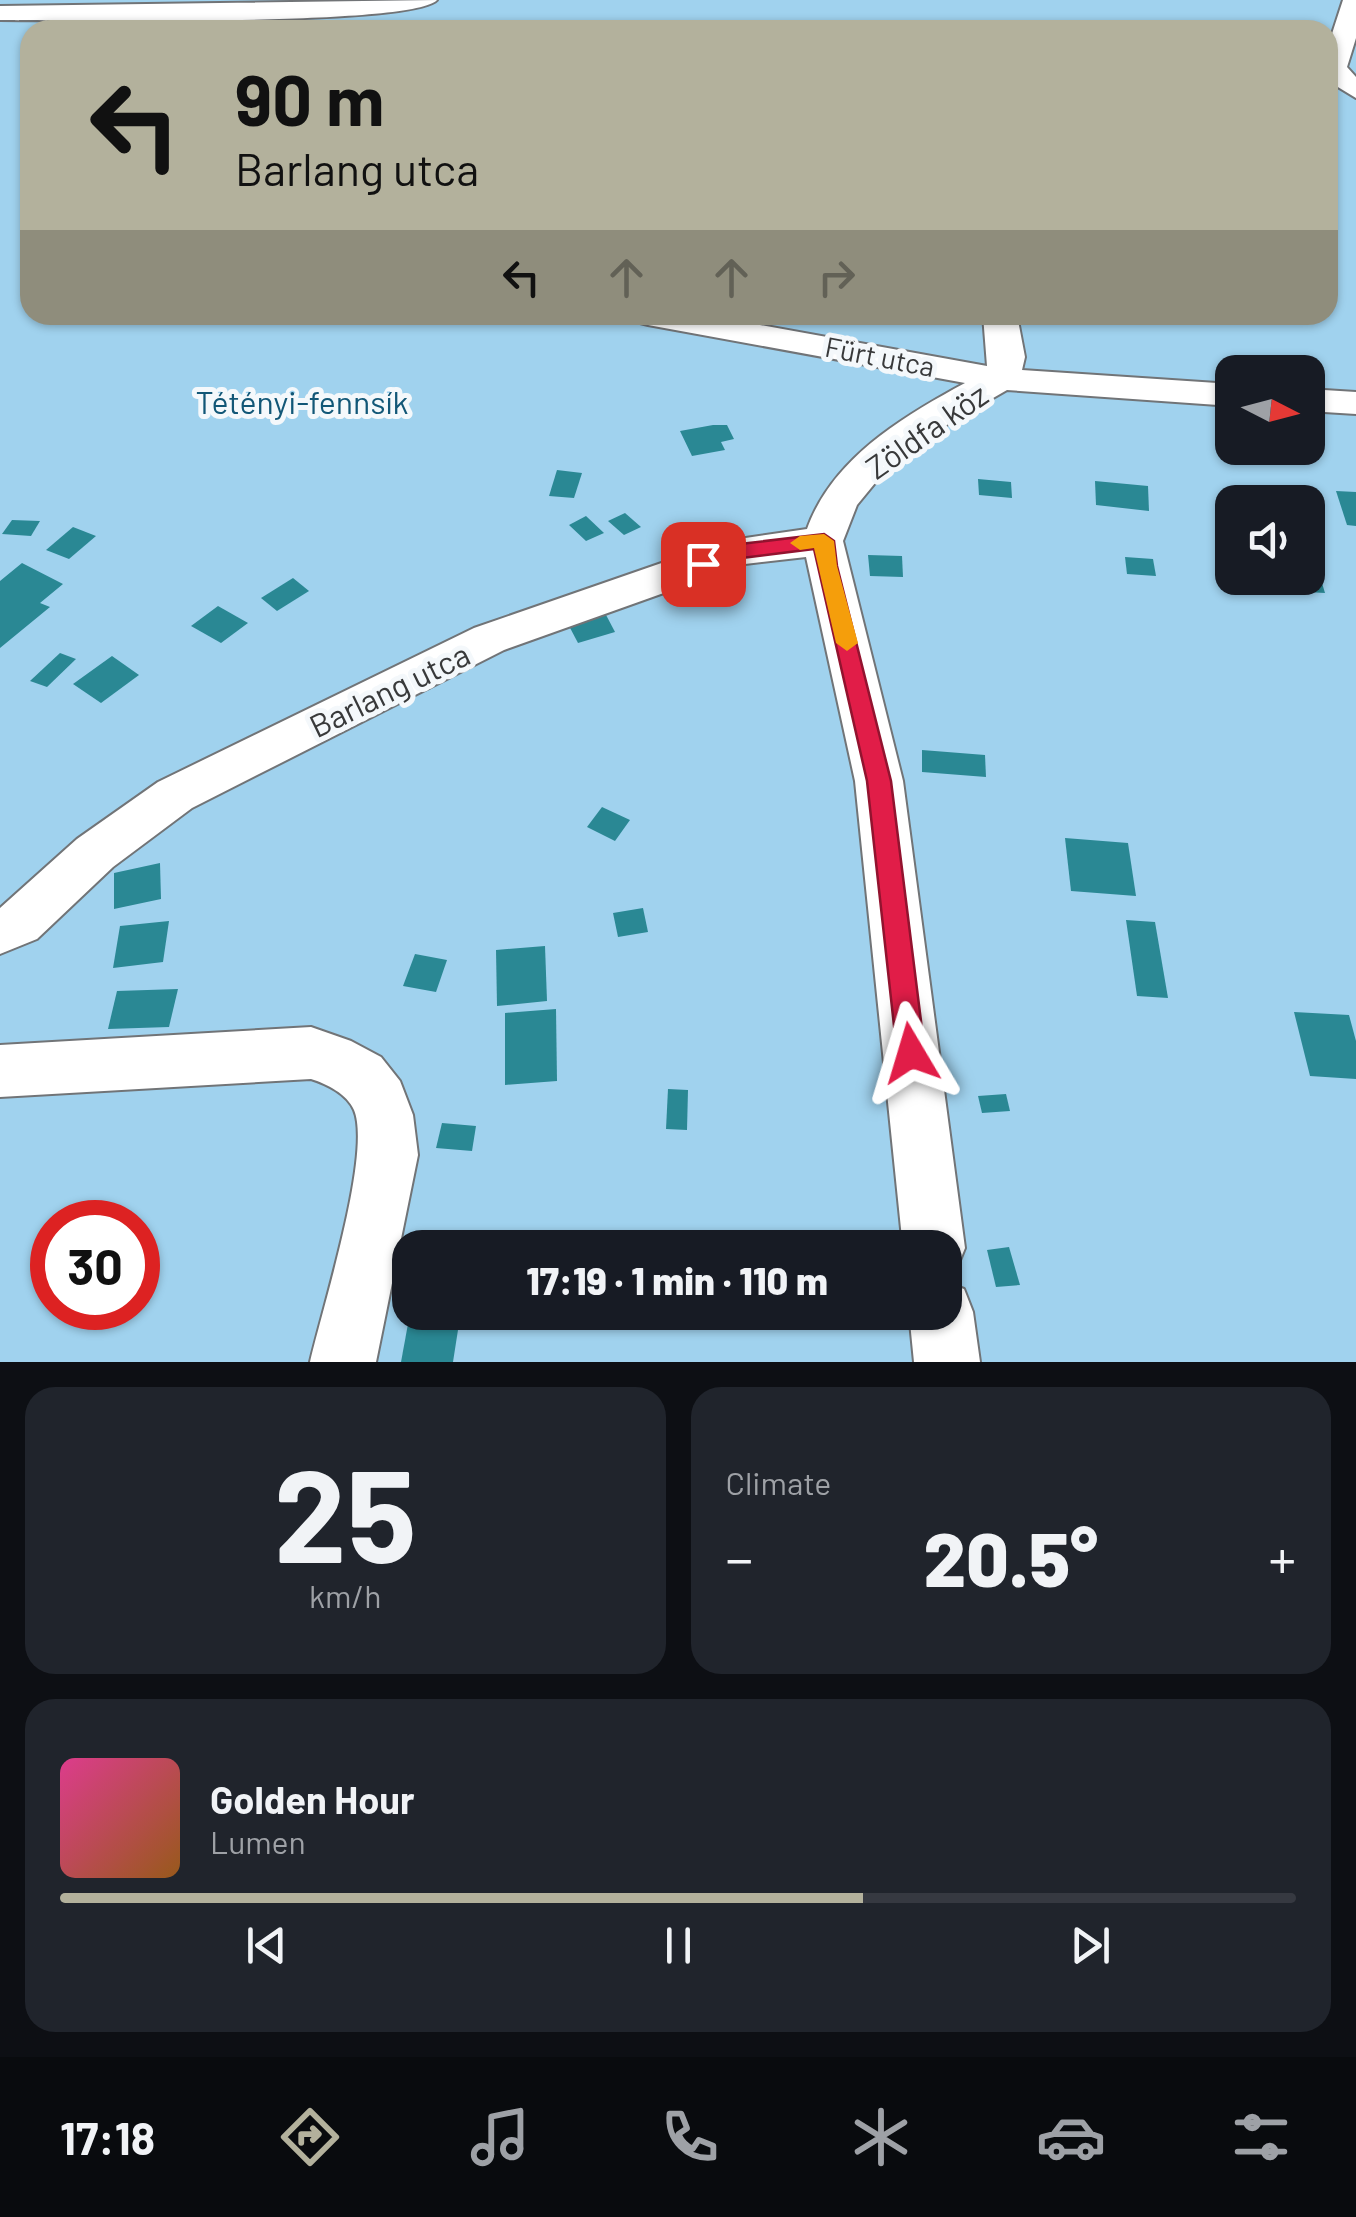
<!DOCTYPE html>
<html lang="en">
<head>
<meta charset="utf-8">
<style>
  :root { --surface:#171b24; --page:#20242c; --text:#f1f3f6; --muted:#9ea1a6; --line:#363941; --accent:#b3b19c }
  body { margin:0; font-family:Barlow,sans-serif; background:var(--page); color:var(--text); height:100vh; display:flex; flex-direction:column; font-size:38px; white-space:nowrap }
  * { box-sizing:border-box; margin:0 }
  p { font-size:32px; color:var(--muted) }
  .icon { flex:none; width:55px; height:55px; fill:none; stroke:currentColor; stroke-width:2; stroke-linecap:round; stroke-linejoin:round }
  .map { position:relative; height:1362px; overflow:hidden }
  .details { display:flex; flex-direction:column; gap:25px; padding:25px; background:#0d0f14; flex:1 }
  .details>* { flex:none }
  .top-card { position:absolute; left:20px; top:20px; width:1318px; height:305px; border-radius:30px; box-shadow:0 2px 8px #0004; background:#b3b19c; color:#111; overflow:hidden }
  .needle { width:65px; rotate:96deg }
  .buttons { position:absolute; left:1215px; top:355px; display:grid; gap:20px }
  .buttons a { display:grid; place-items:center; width:110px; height:110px; border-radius:20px; background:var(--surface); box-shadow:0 2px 8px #0004; font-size:50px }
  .speed { position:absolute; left:30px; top:1200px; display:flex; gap:20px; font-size:50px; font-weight:700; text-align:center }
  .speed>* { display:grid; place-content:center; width:130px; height:130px; border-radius:50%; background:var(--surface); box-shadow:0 2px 8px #0004; line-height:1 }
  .speed .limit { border:15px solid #d22; background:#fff; color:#111 }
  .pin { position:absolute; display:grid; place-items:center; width:85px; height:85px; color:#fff; margin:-42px; border-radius:20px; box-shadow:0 5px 15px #0006 }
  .me { position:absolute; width:110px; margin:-55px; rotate:353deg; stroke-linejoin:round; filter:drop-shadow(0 0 8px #0008) }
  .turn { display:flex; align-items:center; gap:35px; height:210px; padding:0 50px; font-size:45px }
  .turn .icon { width:130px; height:130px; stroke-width:2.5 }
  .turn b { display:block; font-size:70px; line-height:85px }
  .lanes { display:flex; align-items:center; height:95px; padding:0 50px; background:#0003; justify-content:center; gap:50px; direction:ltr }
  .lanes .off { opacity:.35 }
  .big { font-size:75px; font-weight:800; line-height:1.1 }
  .details .tile { flex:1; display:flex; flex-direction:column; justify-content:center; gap:15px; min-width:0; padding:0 35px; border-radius:30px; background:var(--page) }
  .details .dial { align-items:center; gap:0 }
  .dial b { font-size:130px; line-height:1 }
  .song { display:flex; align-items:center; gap:30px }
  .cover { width:120px; height:120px; border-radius:15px; background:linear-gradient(135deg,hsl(330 70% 55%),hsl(30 70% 35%)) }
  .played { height:10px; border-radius:5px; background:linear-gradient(90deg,var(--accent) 65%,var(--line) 65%) }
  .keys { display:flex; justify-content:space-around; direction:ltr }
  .heat { display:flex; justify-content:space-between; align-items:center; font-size:55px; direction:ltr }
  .details .tiles { flex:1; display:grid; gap:25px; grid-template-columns:1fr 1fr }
  .tile:last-child { grid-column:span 2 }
  .trip { position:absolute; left:392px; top:1230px; width:570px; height:100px; border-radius:30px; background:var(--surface); box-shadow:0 2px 8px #0004; font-weight:800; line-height:100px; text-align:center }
  .tab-bar { display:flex; height:160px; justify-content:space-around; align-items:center; background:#090b0e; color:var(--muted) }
  .tab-bar .icon { width:70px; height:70px }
  .tab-bar .current { color:var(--accent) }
  .tab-bar b { font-size:45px; color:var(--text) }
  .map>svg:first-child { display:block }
  .green { fill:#a0d2ee; fill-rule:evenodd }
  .building { fill:#2a8894 }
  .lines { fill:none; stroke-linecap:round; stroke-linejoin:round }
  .minor-casing { stroke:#717477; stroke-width:4 }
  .minor { fill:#fff; fill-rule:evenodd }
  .route { fill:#e11d48; stroke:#92132f; stroke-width:2.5 }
  .slow { fill:#f59e0b }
  .labels { text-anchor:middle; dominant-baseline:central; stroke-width:10; stroke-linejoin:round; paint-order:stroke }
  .far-street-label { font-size:28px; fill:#38393a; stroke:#f4f8fb }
  .park-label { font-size:32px; fill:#125777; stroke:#f4f8fb }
  .street-label { font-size:32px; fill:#38393a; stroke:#f4f8fb }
</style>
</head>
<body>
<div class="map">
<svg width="1356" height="1362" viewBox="0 0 1356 1362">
  <rect width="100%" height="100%" fill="#e6ebed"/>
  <path class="green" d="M0 0H1356V1362H0ZM30 30H1328V315H30ZM1232 372H1308V448H1232ZM1232 502H1308V578H1232ZM52 1222H138V1308H52ZM410 1248H945V1312H410Z"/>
  <g class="building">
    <path d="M713 425H727L734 439 721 442 725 450 692 456 680 431Z"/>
    <path d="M557 470 582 473 574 498 549 496Z"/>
    <path d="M978 479 1011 482 1012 498 979 495Z"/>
    <path d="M1095 481 1148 486 1149 511 1096 505Z"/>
    <path d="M1336 491 1356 492V526L1347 525Z"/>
    <path d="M625 513 641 527 624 535 608 521Z"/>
    <path d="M586 516 604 533 586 541 569 525Z"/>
    <path d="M12 520 40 521 31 536 2 534Z"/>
    <path d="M73 527 96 536 69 559 46 550Z"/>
    <path d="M1308 547H1317L1321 561 1315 560 1325 593 1270 590 1267 578H1308Z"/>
    <path d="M868 555 902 556 903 577 870 576Z"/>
    <path d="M1125 557 1153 559 1156 576 1127 574Z"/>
    <path d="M22 563 63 584 40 603 50 607 0 648V581Z"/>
    <path d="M293 578 309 591 277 611 261 598Z"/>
    <path d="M218 606 248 623 221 643 191 626Z"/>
    <path d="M605 613 615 632 578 643 568 624Z"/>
    <path d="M60 653 76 659 47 687 30 681Z"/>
    <path d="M112 656 139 675 101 703 73 684Z"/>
    <path d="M922 750 985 755 986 777 922 772Z"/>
    <path d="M602 807 630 820 615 841 587 827Z"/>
    <path d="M1065 838 1128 843 1136 896 1071 891Z"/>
    <path d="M160 863 161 899 114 909V873Z"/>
    <path d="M643 908 648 932 618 937 613 913Z"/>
    <path d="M1126 920 1155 922 1168 998 1137 996Z"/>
    <path d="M169 921 163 962 113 968 120 926Z"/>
    <path d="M545 946 547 1001 497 1006 496 950Z"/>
    <path d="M415 954 447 960 436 992 403 986Z"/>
    <path d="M178 989 169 1027 108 1029 117 991Z"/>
    <path d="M556 1009 557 1081 505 1085V1013Z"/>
    <path d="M1294 1012 1349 1015 1356 1041V1079L1310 1076Z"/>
    <path d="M668 1089 688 1090 687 1130 666 1129Z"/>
    <path d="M1006 1094 1010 1111 982 1113 978 1096Z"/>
    <path d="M442 1123 476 1126 472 1151 436 1148Z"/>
    <path d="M1009 1247 1020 1285 996 1287 987 1250Z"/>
    <path d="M410 1313 460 1317 453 1362H401Z"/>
  </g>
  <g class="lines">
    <g class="minor-casing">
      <g id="minor">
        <path d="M437 0C413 27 59 20 0 20V6Z"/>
        <path d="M1343 0H1356V38L1347 67 1356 77V98L1328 81V46Z"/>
        <path d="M631 315H705L987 366 983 315H1017L1025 357 1022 370 1232 384V406L1007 390 948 424 880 477 857 505 843 541 903 781 965 1248 956 1270 945 1274V1248H903L855 781 806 557 745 564 504 650 192 808 113 867 37 939 0 954V908L77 839 158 782 474 628 725 541 807 529C832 459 902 417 965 383L648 325 636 322Z"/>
        <path d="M1308 389 1356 392V414L1308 411Z"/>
        <path d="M311 1027 351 1041 381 1057 400 1081 413 1115 418 1155 376 1362H310C322 1310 372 1153 354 1110 347 1094 327 1084 311 1079L0 1097V1045Z"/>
        <path d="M945 1282 964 1289 973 1312 980 1362H914L909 1312H945Z"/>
      </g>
    </g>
    <use href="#minor" class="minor"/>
  </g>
  <path class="route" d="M824 534 834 541 837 566 891 781 925 1053 921 1062 911 1066 901 1062 897 1053 867 781 814 549 742 558 703 571 692 564 695 559 740 544Z"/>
  <path class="slow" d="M824 534 834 541 837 566 858 643 847 651 836 643 814 548 800 550 790 543 800 536Z"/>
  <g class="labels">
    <g class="far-street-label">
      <text transform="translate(880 356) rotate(11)">Fürt utca</text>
    </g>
    <g class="park-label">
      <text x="302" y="401">Tétényi-fennsík</text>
    </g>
    <g class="street-label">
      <text transform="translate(926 430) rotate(-35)">Zöldfa köz</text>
      <text transform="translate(389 689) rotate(-26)">Barlang utca</text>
    </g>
  </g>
</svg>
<div class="buttons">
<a><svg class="needle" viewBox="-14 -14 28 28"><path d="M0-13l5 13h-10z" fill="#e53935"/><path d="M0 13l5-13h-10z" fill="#9ea1a6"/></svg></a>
<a><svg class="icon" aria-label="sound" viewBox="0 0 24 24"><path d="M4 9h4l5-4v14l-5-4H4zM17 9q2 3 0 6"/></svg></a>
</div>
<div class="speed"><div class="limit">30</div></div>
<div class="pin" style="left:703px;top:564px;background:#d93025"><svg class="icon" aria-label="arrive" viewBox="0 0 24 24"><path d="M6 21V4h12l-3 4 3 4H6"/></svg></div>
<svg class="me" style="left:911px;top:1053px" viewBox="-20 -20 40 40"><path d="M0-17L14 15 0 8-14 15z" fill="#e11d48" stroke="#fff" stroke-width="4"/></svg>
<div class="trip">17:19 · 1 min · 110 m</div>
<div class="top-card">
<div class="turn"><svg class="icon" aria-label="left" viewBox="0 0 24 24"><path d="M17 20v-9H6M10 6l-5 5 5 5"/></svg><div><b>90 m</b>Barlang utca</div></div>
<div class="lanes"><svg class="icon" aria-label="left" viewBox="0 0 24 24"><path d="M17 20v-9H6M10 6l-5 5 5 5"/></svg><svg class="icon off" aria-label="ahead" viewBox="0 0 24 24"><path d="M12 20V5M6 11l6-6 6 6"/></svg><svg class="icon off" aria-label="ahead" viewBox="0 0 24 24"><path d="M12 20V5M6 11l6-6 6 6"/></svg><svg class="icon off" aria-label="right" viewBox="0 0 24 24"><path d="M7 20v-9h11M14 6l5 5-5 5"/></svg></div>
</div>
</div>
<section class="details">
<div class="tiles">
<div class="tile dial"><b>25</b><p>km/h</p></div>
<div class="tile"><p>Climate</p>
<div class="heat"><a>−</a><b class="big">20.5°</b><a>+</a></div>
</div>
<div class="tile">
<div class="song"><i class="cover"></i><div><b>Golden Hour</b><p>Lumen</p></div></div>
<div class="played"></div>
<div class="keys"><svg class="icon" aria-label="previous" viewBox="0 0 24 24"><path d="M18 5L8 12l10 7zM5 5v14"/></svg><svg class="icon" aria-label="pause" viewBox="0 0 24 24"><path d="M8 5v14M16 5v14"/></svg><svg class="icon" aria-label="next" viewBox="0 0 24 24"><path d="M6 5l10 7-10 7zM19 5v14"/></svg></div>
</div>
</div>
</section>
<nav class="tab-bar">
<b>17:18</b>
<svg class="icon current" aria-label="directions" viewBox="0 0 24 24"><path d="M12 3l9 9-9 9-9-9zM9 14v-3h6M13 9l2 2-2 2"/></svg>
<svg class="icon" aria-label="music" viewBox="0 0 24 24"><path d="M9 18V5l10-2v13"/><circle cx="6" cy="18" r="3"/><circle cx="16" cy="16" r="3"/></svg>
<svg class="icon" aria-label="phone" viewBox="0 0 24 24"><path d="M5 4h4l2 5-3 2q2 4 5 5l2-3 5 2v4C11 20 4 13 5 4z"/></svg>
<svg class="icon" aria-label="climate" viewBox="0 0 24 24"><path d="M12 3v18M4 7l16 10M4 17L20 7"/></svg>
<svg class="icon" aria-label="car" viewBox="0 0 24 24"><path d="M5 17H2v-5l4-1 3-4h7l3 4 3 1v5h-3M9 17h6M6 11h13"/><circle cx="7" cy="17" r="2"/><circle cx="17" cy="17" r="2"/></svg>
<svg class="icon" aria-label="filters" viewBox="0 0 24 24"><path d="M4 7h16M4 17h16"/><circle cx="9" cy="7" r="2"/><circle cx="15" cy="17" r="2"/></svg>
</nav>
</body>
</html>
